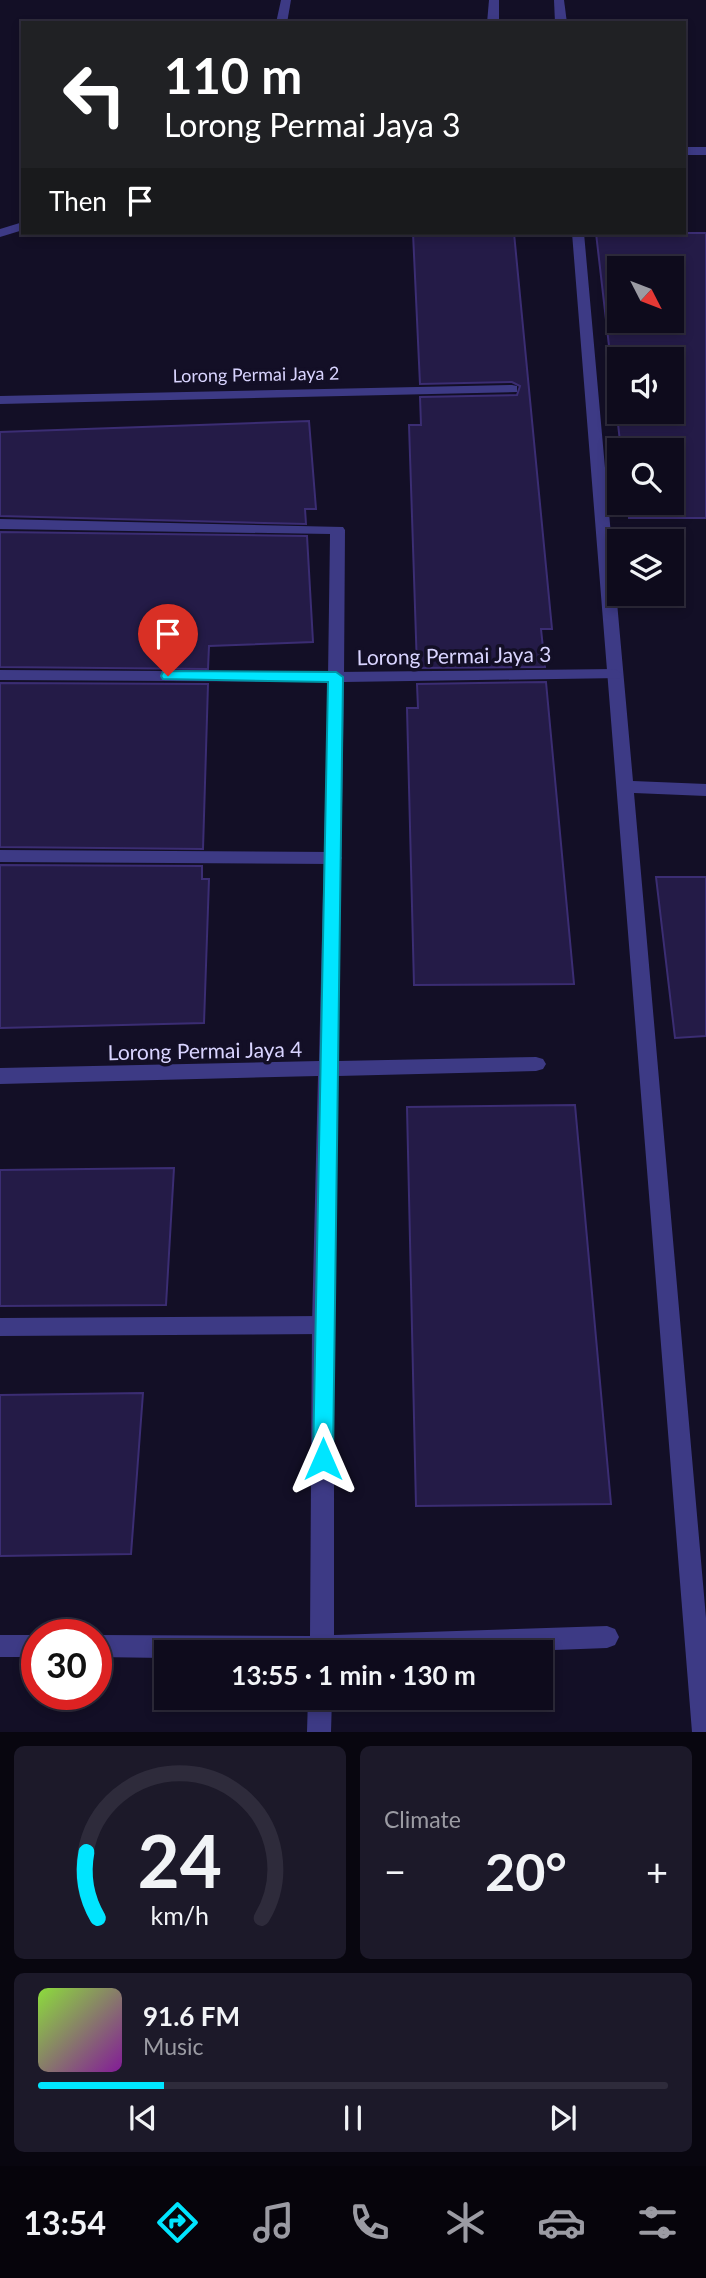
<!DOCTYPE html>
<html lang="en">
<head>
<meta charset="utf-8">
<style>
  :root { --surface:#0e0b1c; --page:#1c1929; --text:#f1f3f6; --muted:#9b9ba3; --line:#2e2b3b; --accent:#00e5ff }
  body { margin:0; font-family:Lato,sans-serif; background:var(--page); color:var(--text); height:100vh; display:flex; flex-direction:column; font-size:26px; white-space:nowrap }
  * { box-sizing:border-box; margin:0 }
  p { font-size:23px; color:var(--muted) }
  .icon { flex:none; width:38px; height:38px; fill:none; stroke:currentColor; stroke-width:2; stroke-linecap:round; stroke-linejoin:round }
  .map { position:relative; height:1732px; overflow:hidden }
  .panel { display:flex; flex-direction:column; gap:14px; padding:14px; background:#08060f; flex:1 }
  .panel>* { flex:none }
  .top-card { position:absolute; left:21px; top:21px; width:665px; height:214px; border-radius:0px; box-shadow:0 4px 10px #0003,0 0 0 2px var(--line); background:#202124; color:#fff; overflow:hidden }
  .needle { width:46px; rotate:132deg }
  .fabs { position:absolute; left:607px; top:256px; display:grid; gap:14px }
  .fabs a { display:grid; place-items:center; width:77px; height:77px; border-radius:0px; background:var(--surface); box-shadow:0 4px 10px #0003,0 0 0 2px var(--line); font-size:35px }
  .speed { position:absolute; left:21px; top:1619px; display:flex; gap:14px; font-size:35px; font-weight:700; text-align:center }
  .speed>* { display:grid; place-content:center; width:91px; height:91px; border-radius:50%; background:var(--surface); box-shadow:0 4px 10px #0003,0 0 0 2px var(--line); line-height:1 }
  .speed .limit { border:10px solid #d22; background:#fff; color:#111 }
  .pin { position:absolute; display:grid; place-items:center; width:60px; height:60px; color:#fff; margin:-72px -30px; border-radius:50% 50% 50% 0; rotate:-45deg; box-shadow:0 0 7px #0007 }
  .pin .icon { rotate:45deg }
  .me { position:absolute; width:77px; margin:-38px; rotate:0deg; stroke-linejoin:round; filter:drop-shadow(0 0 5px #0008) }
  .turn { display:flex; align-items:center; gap:24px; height:147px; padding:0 28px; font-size:32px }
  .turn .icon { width:91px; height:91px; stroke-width:2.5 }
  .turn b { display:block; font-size:49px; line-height:60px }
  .then { display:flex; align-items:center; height:66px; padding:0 28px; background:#0003; gap:14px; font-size:26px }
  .big { font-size:52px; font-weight:700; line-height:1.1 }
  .panel .card { flex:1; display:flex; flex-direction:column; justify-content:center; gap:10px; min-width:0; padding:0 24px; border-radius:10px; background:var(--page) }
  .panel .dial { align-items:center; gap:0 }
  .dial svg { height:182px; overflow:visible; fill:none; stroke:var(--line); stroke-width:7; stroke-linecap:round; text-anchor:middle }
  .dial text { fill:var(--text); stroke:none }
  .song { display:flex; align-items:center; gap:21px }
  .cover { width:84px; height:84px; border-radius:10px; background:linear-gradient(135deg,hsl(90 70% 55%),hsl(290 70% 35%)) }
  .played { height:7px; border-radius:4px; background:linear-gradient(90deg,var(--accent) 20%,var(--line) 20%) }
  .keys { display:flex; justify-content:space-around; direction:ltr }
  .heat { display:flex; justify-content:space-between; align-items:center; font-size:38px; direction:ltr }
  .panel .tiles { flex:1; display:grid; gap:14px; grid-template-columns:1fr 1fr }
  .card:last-child { grid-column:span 2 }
  .trip { position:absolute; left:154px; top:1640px; width:399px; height:70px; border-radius:0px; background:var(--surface); box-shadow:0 4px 10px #0003,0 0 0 2px var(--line); font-weight:700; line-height:70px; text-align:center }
  .tab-bar { display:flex; height:112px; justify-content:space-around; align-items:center; background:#06040b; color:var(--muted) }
  .tab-bar .icon { width:49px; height:49px }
  .tab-bar .selected { color:var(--accent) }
  .tab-bar b { font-size:32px; color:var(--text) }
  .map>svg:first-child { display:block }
  .building { fill:#241b47; stroke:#3b2d73; stroke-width:2; fill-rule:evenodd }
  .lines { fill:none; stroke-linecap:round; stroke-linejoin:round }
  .service { fill:#3d3a85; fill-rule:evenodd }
  .minor { fill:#3d3a85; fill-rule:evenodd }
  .route { fill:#00e5ff; stroke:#0095a6; stroke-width:2 }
  .labels { text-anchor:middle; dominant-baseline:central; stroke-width:7; stroke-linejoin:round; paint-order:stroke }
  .far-street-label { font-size:18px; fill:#d9d4ff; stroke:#130f26 }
  .street-label { font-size:21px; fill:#d9d4ff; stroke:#130f26 }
</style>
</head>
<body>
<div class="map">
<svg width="706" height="1732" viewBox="0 0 706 1732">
  <rect width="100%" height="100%" fill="#130f26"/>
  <g class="building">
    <path d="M413 233H514L552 629H541L545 667 417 668 409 425H421L420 397 517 395 520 386 512 382 420 384Z"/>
    <path d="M596 233H706V518H629L628 502H672V450H621ZM620 268H672V320H620ZM620 359H672V411H620Z"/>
    <path d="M309 421 316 509H305L306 524 0 516V432Z"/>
    <path d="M0 532 307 536 313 642 209 646 208 669 0 667Z"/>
    <path d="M546 682 574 984 414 985 407 708H418L417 684Z"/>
    <path d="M0 683 208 684 203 849 0 847Z"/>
    <path d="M0 865 202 866V879H209L204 1023 0 1028Z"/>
    <path d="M656 877H706V1036L675 1038Z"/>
    <path d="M575 1105 611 1504 416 1506 407 1107Z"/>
    <path d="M174 1168 166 1305 0 1306V1170Z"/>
    <path d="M143 1393 131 1554 0 1556V1395Z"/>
  </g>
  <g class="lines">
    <g class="service">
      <path d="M489 0H499V23H487Z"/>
      <path d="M554 0H564L567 23H555Z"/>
      <rect x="684" y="147" width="22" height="8"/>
      <path d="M572 233H584L633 781 706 784V796L634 793 706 1618V1732H692Z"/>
      <path d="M0 519 343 527 345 530 344 677 336 682 328 677 330 534 0 529Z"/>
      <path d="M0 850 333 852 339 854 342 858 339 862 333 864 0 862Z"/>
      <path d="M323 1316 330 1319 334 1325 330 1331 323 1334 0 1336V1318Z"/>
      <path d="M308 1698H332L331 1732H307Z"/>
    </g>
    <g class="minor">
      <path d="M281 0H291L287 23H276Z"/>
      <path d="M23 222V230L0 237V229Z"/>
      <path d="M512 385 517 386V392L0 404V396Z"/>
      <path d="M615 669 623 674 621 678 344 682 338 1061 536 1057 543 1059 546 1064 543 1069 536 1071 338 1076 334 1325V1635L607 1626 615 1629 619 1637 615 1645 607 1648 501 1652H166V1658L96 1657V1635L310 1636 312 1325 318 1076 0 1084V1068L319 1061 328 682 0 680V670L336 672Z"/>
      <rect x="0" y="1635" width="37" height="22"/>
    </g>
  </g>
  <path class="route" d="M168 671 336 672 343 677 333 1459 330 1466 323 1468 316 1466 313 1459 328 682 163 679 161 676 163 672Z"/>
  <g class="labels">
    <g class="far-street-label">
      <text transform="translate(256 374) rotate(-1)">Lorong Permai Jaya 2</text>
    </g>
    <g class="street-label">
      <text transform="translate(454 655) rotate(-1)">Lorong Permai Jaya 3</text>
      <text transform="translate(205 1050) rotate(-1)">Lorong Permai Jaya 4</text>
    </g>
  </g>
</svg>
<div class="fabs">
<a><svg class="needle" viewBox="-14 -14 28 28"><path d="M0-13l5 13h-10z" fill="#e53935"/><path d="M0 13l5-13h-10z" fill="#9b9ba3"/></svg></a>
<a><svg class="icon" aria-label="sound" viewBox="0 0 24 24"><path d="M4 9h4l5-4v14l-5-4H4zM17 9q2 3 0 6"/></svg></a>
<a><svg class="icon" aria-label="search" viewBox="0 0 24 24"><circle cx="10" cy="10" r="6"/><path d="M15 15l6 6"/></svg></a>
<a><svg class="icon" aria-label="layers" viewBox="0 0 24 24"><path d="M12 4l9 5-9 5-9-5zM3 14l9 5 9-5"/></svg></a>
</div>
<div class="speed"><div class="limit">30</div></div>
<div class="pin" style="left:168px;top:676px;background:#d93025"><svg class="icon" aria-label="arrive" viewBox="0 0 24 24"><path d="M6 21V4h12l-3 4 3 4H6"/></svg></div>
<svg class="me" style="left:323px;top:1459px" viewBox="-20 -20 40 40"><path d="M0-17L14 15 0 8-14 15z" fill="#00e5ff" stroke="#fff" stroke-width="4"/></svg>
<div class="trip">13:55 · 1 min · 130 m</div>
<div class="top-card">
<div class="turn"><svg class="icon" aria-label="left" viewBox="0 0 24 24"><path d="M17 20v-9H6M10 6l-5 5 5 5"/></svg><div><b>110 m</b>Lorong Permai Jaya 3</div></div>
<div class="then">Then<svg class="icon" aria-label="arrive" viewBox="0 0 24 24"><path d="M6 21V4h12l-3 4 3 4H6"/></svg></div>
</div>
</div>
<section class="panel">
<div class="tiles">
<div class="card dial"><svg viewBox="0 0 100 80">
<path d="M14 69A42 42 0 1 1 86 69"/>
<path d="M14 69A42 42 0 0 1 9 40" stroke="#00e5ff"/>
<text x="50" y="56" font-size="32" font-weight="700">24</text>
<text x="50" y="72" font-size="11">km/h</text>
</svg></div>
<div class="card"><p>Climate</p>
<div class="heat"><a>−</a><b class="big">20°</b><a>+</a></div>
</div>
<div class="card">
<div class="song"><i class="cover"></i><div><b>91.6 FM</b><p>Music</p></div></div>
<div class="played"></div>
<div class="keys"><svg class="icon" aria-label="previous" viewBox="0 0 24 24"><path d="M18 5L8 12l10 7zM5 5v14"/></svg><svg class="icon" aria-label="pause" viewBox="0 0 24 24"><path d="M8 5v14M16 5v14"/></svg><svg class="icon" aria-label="next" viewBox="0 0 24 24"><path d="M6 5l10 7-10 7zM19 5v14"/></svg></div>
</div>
</div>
</section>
<nav class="tab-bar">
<b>13:54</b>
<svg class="icon selected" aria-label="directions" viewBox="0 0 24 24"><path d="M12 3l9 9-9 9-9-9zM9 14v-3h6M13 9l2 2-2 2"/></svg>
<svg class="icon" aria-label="music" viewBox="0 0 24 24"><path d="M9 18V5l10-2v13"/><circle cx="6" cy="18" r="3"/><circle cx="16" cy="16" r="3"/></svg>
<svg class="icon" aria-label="phone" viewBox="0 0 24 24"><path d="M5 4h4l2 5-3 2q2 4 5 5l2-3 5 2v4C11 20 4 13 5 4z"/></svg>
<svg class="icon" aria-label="climate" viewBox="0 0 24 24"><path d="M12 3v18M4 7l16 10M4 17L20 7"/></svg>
<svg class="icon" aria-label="car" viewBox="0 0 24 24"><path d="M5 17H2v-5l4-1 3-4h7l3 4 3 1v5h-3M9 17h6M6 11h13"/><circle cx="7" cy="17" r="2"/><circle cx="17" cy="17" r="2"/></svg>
<svg class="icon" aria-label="filters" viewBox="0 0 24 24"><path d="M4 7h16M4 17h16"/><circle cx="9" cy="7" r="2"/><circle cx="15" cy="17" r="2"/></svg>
</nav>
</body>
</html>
